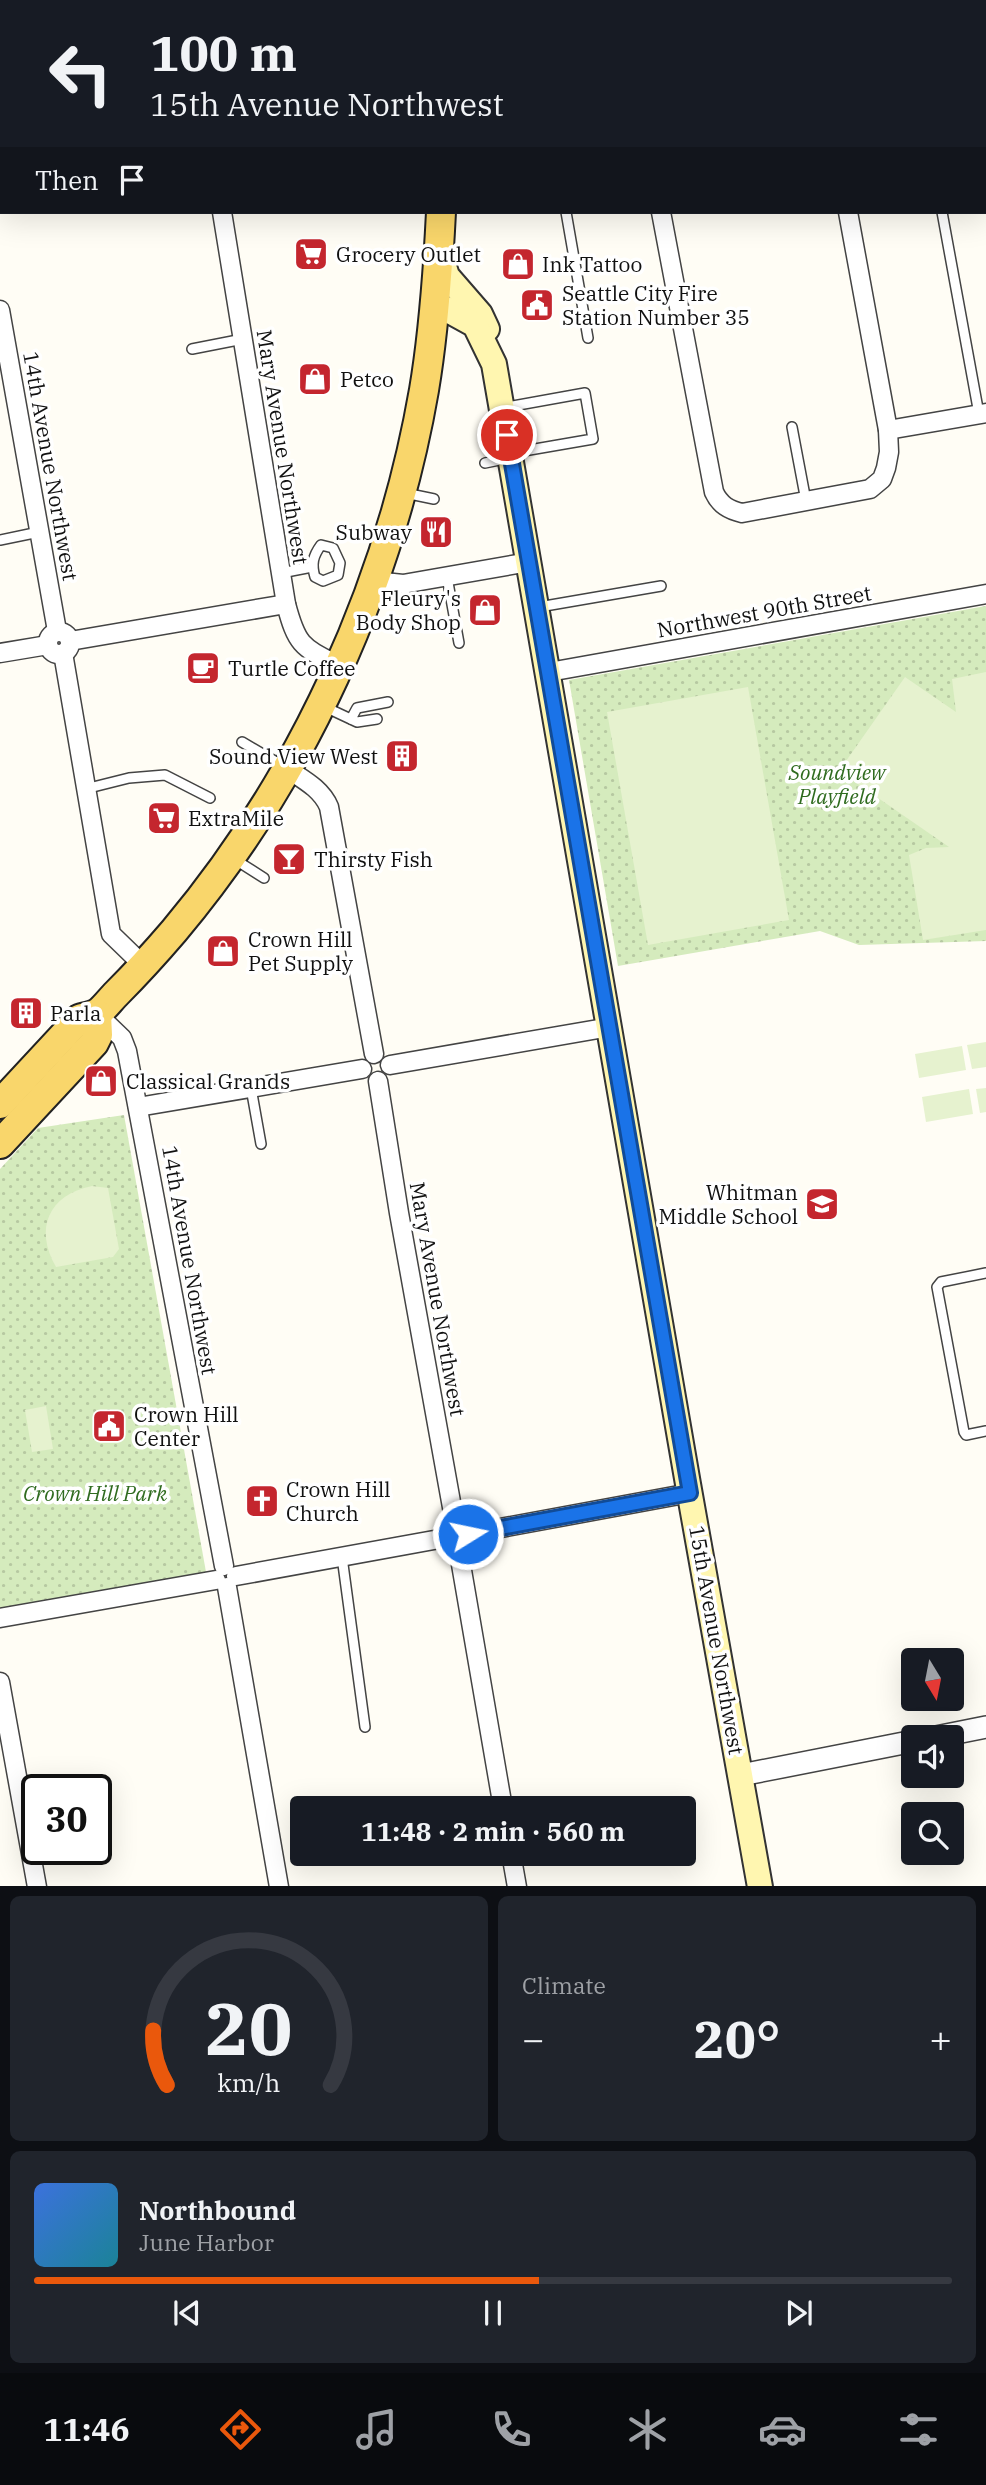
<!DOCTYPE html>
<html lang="en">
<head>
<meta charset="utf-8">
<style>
  :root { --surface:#171b24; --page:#20242c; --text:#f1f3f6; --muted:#9ea1a6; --line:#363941; --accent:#ea580c }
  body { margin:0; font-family:"IBM Plex Serif",serif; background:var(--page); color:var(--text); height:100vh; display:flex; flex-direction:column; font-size:26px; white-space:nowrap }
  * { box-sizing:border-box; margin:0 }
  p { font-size:23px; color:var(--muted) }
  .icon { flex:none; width:38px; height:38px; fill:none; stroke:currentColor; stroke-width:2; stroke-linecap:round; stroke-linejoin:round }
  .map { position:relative; height:1886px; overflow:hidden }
  .sheet { display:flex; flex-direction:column; gap:10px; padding:10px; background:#0d0f14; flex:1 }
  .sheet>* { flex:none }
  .hud { position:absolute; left:0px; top:0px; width:987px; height:214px; box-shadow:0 7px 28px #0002; background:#171b24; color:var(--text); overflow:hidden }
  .needle { width:46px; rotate:170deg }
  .fabs { position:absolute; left:901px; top:1648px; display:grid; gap:14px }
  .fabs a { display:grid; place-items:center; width:63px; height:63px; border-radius:7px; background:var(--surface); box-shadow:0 7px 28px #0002; font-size:35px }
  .speed { position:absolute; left:21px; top:1774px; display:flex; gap:14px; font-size:35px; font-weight:700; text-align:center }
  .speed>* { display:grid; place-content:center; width:91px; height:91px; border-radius:50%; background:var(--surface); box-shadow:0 7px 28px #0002; line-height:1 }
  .speed .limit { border:4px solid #111; border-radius:10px; background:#fff; color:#111 }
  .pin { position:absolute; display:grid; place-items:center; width:60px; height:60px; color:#fff; margin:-30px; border:4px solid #fff; border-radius:50%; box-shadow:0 2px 7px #0007 }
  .me { position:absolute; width:77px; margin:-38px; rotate:80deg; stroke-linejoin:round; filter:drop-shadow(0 0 5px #0008) }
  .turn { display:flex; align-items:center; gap:24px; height:147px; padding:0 35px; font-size:32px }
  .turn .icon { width:91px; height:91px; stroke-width:2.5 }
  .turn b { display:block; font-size:49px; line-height:60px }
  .then { display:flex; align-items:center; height:66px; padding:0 35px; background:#0003; gap:14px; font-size:26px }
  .big { font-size:52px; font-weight:700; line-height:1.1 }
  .sheet .tile { flex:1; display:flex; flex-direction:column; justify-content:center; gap:10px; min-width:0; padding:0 24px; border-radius:10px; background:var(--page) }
  .sheet .dial { align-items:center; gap:0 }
  .dial svg { height:182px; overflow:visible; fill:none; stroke:var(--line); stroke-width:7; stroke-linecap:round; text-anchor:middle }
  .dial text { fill:var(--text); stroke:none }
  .song { display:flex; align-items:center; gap:21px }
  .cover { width:84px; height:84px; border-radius:10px; background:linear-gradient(135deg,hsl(220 70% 55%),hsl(190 70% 35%)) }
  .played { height:7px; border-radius:4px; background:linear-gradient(90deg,var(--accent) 55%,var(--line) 55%) }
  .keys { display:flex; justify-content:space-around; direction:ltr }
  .heat { display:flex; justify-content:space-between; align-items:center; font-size:38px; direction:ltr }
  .sheet .tiles { flex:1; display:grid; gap:10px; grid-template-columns:1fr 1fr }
  .tile:last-child { grid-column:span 2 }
  .trip { position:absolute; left:290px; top:1796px; width:406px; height:70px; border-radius:7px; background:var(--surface); box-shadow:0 7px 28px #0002; font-weight:700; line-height:70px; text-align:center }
  .tabs { display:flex; height:112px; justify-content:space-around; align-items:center; background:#090b0e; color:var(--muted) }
  .tabs .icon { width:49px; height:49px }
  .tabs .on { color:var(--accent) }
  .tabs b { font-size:32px; color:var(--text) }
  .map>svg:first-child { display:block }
  .park { fill:url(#park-dots) }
  .pitch { fill:#e6f2cf }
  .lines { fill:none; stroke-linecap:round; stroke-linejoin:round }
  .service-casing { stroke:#444; stroke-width:12 }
  .minor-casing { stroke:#444; stroke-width:21 }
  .tertiary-casing { stroke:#444; stroke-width:24 }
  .secondary-casing { stroke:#333; stroke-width:28 }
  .primary-casing { stroke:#222; stroke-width:32 }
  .service { stroke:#fff; stroke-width:9 }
  .minor { stroke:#fff; stroke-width:18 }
  .tertiary { stroke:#fff; stroke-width:21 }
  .secondary { stroke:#fff6b0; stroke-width:24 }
  .primary { stroke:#f9d66b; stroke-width:28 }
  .route-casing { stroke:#114b97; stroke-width:18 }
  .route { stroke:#1a73e8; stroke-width:12 }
  .labels { text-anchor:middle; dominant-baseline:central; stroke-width:7; stroke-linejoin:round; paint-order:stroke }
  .poi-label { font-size:21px; fill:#111; stroke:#fff; text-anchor:start }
  .street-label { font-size:21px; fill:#111; stroke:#fff }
  .park-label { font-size:21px; font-style:italic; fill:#2f6b1f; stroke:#fff }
</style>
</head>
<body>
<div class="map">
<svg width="986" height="1887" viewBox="0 0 986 1887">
  <defs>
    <pattern id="park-dots" width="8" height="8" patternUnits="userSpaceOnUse" patternTransform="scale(1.75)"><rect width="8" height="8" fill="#d5ebbd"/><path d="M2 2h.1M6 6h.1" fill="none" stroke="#b6c8a1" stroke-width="1.8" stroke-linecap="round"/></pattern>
  </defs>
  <rect width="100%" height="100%" fill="#fffdf5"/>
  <g class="park">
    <path d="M986 606V941L859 945 820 931 618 966 569 680Z"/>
    <path d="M124 1115 206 1572 0 1609V1169L38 1128Z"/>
  </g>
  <g class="pitch">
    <path d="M986 672V930L923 940 909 855 926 848 949 847 839 771 905 677 956 712 952 679Z"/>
    <path d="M748 687 789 920 648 945 607 712Z"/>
    <path d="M986 1042V1067L972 1069 967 1045Z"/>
    <path d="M962 1046 966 1070 919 1078 915 1054Z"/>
    <path d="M986 1088V1112L980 1113 976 1089Z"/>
    <path d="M969 1089 973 1114 926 1122 922 1097Z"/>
    <path d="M92 1186 108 1188 119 1249 113 1257 56 1267C34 1229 48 1195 92 1186Z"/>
    <path d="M46 1406 53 1449 32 1452 25 1410Z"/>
  </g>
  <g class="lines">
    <g class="service-casing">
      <g id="service">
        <path d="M505 0V2"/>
        <path d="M530 0V2"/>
        <path d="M713 0V2"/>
        <path d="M904 0 905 2"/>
        <path d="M326 2 332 0"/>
        <path d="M566 212 588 338"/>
        <path d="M942 212 979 414"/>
        <path d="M192 349 243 339"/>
        <path d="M502 408 585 393 593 439 512 453"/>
        <path d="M792 427 806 501"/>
        <path d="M485 463 509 458"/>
        <path d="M405 493 434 499"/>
        <path d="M0 540 39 532"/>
        <path d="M321 545 333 548 340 563 338 575 323 581 315 577C311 564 313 556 321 545Z"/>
        <path d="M281 573 312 567"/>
        <path d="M447 577 459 643"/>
        <path d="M539 607 661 586"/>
        <path d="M325 707 357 722 377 719"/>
        <path d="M351 719 357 708 388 702"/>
        <path d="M242 742 283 766"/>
        <path d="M85 789 129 778 165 775 210 798"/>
        <path d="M234 859 264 878"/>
        <path d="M251 1088 261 1144"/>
        <path d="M986 1273 941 1282 937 1287 964 1432 966 1435 986 1431"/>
        <path d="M342 1557 365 1727"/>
      </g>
    </g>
    <g class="minor-casing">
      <g id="minor">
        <path d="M186 0V2"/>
        <path d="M623 0V2"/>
        <path d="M811 0V2"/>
        <path d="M940 2 949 0"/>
        <path d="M222 212 286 604C297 646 302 647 339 666"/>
        <path d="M661 212 714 492C720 505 729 510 742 513L870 489 882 479 886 468 889 452 888 430 848 212"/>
        <path d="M0 310 57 631"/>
        <path d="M888 430 986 413"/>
        <path d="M374 581 403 584 529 562"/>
        <circle cx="59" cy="643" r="11"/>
        <path d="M70 641 286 604"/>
        <path d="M0 653 48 645"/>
        <path d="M63 653 111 934 144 966"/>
        <path d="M549 672 986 594"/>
        <path d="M286 768C302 779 321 788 329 807L374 1054"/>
        <path d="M97 1014 122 1038 127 1051 224 1566"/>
        <path d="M390 1065 610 1027"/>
        <path d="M378 1081 399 1213 455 1524"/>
        <path d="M138 1107 362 1069"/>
        <path d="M468 1534 690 1493"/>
        <path d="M458 1547 503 1808"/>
        <path d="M236 1576 445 1538"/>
        <path d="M227 1587 279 1887"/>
        <path d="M0 1618 216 1580"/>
        <path d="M0 1682 37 1887"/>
        <path d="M511 1853 517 1887"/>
      </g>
    </g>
    <g class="tertiary-casing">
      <g id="tertiary">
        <path d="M931 1738 986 1727"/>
        <path d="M741 1775 914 1741"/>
      </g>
    </g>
    <g class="secondary-casing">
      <g id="secondary">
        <path d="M439 251 447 276 480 314 487 329"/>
        <path d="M435 303 475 325 494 364 688 1484 760 1887"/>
      </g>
    </g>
    <g class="primary-casing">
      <g id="primary">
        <path d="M425 0 426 2"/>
        <path d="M0 1104 79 1019C85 1017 93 1016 99 1012 105 1007 111 999 117 993 137 973 156 952 174 931 302 779 390 586 424 390 434 331 438 272 441 212"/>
        <path d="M0 1144 94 1043 98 1035 97 1014"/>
      </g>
    </g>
    <use href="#service" class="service"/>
    <use href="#minor" class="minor"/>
    <use href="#tertiary" class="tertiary"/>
    <use href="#secondary" class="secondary"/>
    <use href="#primary" class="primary"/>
  </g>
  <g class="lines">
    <g class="route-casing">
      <path id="route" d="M468 1534 690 1493 507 435"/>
    </g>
    <use href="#route" class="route"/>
  </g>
  <defs>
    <g id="supermarket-square" transform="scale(1.75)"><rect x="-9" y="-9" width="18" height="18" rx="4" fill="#c4262e" stroke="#fff"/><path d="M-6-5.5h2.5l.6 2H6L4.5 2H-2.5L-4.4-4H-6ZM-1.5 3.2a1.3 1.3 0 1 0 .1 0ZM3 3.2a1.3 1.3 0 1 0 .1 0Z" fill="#fff"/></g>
    <g id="shop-square" transform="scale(1.75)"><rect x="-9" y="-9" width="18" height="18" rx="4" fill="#c4262e" stroke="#fff"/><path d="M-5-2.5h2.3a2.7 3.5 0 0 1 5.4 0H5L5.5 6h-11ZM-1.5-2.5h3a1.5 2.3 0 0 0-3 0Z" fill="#fff"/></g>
    <g id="civic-square" transform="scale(1.75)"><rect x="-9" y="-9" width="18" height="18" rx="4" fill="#c4262e" stroke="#fff"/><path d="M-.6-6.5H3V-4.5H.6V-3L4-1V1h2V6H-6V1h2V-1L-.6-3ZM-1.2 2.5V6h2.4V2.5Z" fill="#fff"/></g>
    <g id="restaurant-square" transform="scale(1.75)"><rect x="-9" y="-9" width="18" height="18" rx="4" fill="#c4262e" stroke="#fff"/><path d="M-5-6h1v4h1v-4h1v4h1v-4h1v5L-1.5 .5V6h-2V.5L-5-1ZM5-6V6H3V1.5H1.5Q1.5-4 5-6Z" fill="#fff"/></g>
    <g id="cafe-square" transform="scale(1.75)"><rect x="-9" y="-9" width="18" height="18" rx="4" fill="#c4262e" stroke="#fff"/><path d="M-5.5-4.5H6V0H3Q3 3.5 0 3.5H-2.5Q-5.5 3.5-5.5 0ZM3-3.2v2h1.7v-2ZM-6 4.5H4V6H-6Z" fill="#fff"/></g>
    <g id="building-square" transform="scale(1.75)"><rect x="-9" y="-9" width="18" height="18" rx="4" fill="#c4262e" stroke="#fff"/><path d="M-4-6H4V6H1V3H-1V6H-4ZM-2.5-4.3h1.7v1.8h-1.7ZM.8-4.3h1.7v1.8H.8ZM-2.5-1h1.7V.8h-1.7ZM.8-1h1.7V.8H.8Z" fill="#fff"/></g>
    <g id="bar-square" transform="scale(1.75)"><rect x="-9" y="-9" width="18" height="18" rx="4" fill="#c4262e" stroke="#fff"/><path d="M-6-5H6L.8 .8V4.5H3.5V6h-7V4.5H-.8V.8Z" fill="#fff"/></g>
    <g id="school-square" transform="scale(1.75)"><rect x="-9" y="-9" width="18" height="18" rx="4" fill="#c4262e" stroke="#fff"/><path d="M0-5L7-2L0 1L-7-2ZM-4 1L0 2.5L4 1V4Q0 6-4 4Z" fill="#fff"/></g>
    <g id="church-square" transform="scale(1.75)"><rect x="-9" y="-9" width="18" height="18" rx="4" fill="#c4262e" stroke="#fff"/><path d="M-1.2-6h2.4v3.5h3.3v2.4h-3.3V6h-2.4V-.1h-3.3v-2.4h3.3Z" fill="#fff"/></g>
  </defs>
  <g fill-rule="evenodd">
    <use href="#supermarket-square" x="311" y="254"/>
    <use href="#shop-square" x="518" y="264"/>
    <use href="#civic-square" x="537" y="305"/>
    <use href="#shop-square" x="315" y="379"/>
    <use href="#restaurant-square" x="436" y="532"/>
    <use href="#shop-square" x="485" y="610"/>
    <use href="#cafe-square" x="203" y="668"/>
    <use href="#building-square" x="402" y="756"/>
    <use href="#supermarket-square" x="164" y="818"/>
    <use href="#bar-square" x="289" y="859"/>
    <use href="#shop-square" x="223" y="951"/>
    <use href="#building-square" x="26" y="1013"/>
    <use href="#shop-square" x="101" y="1081"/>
    <use href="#school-square" x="822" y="1204"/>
    <use href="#civic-square" x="109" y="1426"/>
    <use href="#church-square" x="262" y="1501"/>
  </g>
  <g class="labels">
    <g class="poi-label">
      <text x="336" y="254">Grocery Outlet</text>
      <text x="542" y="264">Ink Tattoo</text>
      <text x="562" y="293">Seattle City Fire<tspan x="562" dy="24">Station Number 35</tspan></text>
      <text x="340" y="379">Petco</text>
      <text x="412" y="532" text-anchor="end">Subway</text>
      <text x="461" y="598" text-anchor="end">Fleury's<tspan x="461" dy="24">Body Shop</tspan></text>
      <text x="228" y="668">Turtle Coffee</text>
      <text x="378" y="756" text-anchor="end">Sound View West</text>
      <text x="188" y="818">ExtraMile</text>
      <text x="314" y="859">Thirsty Fish</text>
      <text x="248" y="939">Crown Hill<tspan x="248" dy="24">Pet Supply</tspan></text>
      <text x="50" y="1013">Parla</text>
      <text x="126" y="1081">Classical Grands</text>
      <text x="798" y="1192" text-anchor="end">Whitman<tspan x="798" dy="24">Middle School</tspan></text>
      <text x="134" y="1414">Crown Hill<tspan x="134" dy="24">Center</tspan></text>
      <text x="286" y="1489">Crown Hill<tspan x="286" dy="24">Church</tspan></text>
    </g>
    <g class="street-label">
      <text transform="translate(283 447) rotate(81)">Mary Avenue Northwest</text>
      <text transform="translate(51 466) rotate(80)">14th Avenue Northwest</text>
      <text transform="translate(764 611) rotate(-10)">Northwest 90th Street</text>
      <text transform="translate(190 1260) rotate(80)">14th Avenue Northwest</text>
      <text transform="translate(438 1299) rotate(80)">Mary Avenue Northwest</text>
      <text transform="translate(717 1640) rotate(80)">15th Avenue Northwest</text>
    </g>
    <g class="park-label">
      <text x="837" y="772">Soundview<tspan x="837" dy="24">Playfield</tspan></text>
      <text x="95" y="1493">Crown Hill Park</text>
    </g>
  </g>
</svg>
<div class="fabs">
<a><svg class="needle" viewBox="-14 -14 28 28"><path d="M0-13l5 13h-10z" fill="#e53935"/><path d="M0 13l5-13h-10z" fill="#9ea1a6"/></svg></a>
<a><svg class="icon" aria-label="sound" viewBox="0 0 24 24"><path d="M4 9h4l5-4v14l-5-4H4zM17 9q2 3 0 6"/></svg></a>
<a><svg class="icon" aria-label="search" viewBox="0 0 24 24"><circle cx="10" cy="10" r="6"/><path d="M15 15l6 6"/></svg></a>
</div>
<div class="speed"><div class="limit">30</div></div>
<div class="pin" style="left:507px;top:435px;background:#d93025"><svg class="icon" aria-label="arrive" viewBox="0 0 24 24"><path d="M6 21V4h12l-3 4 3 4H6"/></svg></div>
<svg class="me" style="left:468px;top:1534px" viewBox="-20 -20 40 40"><circle r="17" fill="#1a73e8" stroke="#fff" stroke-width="3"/><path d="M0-11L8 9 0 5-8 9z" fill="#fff"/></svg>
<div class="trip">11:48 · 2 min · 560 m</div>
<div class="hud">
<div class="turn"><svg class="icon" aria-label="left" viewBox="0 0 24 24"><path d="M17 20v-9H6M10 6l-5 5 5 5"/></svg><div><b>100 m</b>15th Avenue Northwest</div></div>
<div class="then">Then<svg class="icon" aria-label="arrive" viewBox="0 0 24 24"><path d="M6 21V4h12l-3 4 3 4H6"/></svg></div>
</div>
</div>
<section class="sheet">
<div class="tiles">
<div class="tile dial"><svg viewBox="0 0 100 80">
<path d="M14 69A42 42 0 1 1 86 69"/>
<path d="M14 69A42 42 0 0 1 8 45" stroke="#ea580c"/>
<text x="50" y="56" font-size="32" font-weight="700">20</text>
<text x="50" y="72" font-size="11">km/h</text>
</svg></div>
<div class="tile"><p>Climate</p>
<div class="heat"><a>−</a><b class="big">20°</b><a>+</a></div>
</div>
<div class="tile">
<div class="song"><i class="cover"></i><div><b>Northbound</b><p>June Harbor</p></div></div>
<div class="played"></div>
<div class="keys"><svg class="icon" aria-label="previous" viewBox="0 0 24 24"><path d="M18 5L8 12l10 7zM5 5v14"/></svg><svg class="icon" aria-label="pause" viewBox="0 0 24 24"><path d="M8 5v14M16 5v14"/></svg><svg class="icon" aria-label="next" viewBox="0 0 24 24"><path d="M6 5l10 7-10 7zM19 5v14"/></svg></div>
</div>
</div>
</section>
<nav class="tabs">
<b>11:46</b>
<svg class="icon on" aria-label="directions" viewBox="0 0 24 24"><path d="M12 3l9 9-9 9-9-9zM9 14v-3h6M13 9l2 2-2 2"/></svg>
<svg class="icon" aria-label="music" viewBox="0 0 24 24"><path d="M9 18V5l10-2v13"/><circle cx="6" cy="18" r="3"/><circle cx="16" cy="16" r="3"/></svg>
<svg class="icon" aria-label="phone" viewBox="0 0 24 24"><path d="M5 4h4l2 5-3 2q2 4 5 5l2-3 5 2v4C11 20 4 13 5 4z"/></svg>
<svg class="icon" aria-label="climate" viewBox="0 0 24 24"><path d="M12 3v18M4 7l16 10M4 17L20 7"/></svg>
<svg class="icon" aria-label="car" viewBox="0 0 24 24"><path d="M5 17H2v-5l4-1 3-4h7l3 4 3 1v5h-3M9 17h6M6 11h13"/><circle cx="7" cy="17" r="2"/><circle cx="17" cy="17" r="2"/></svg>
<svg class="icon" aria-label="filters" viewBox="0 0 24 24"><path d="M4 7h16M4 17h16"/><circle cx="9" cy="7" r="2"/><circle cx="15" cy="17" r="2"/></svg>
</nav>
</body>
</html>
